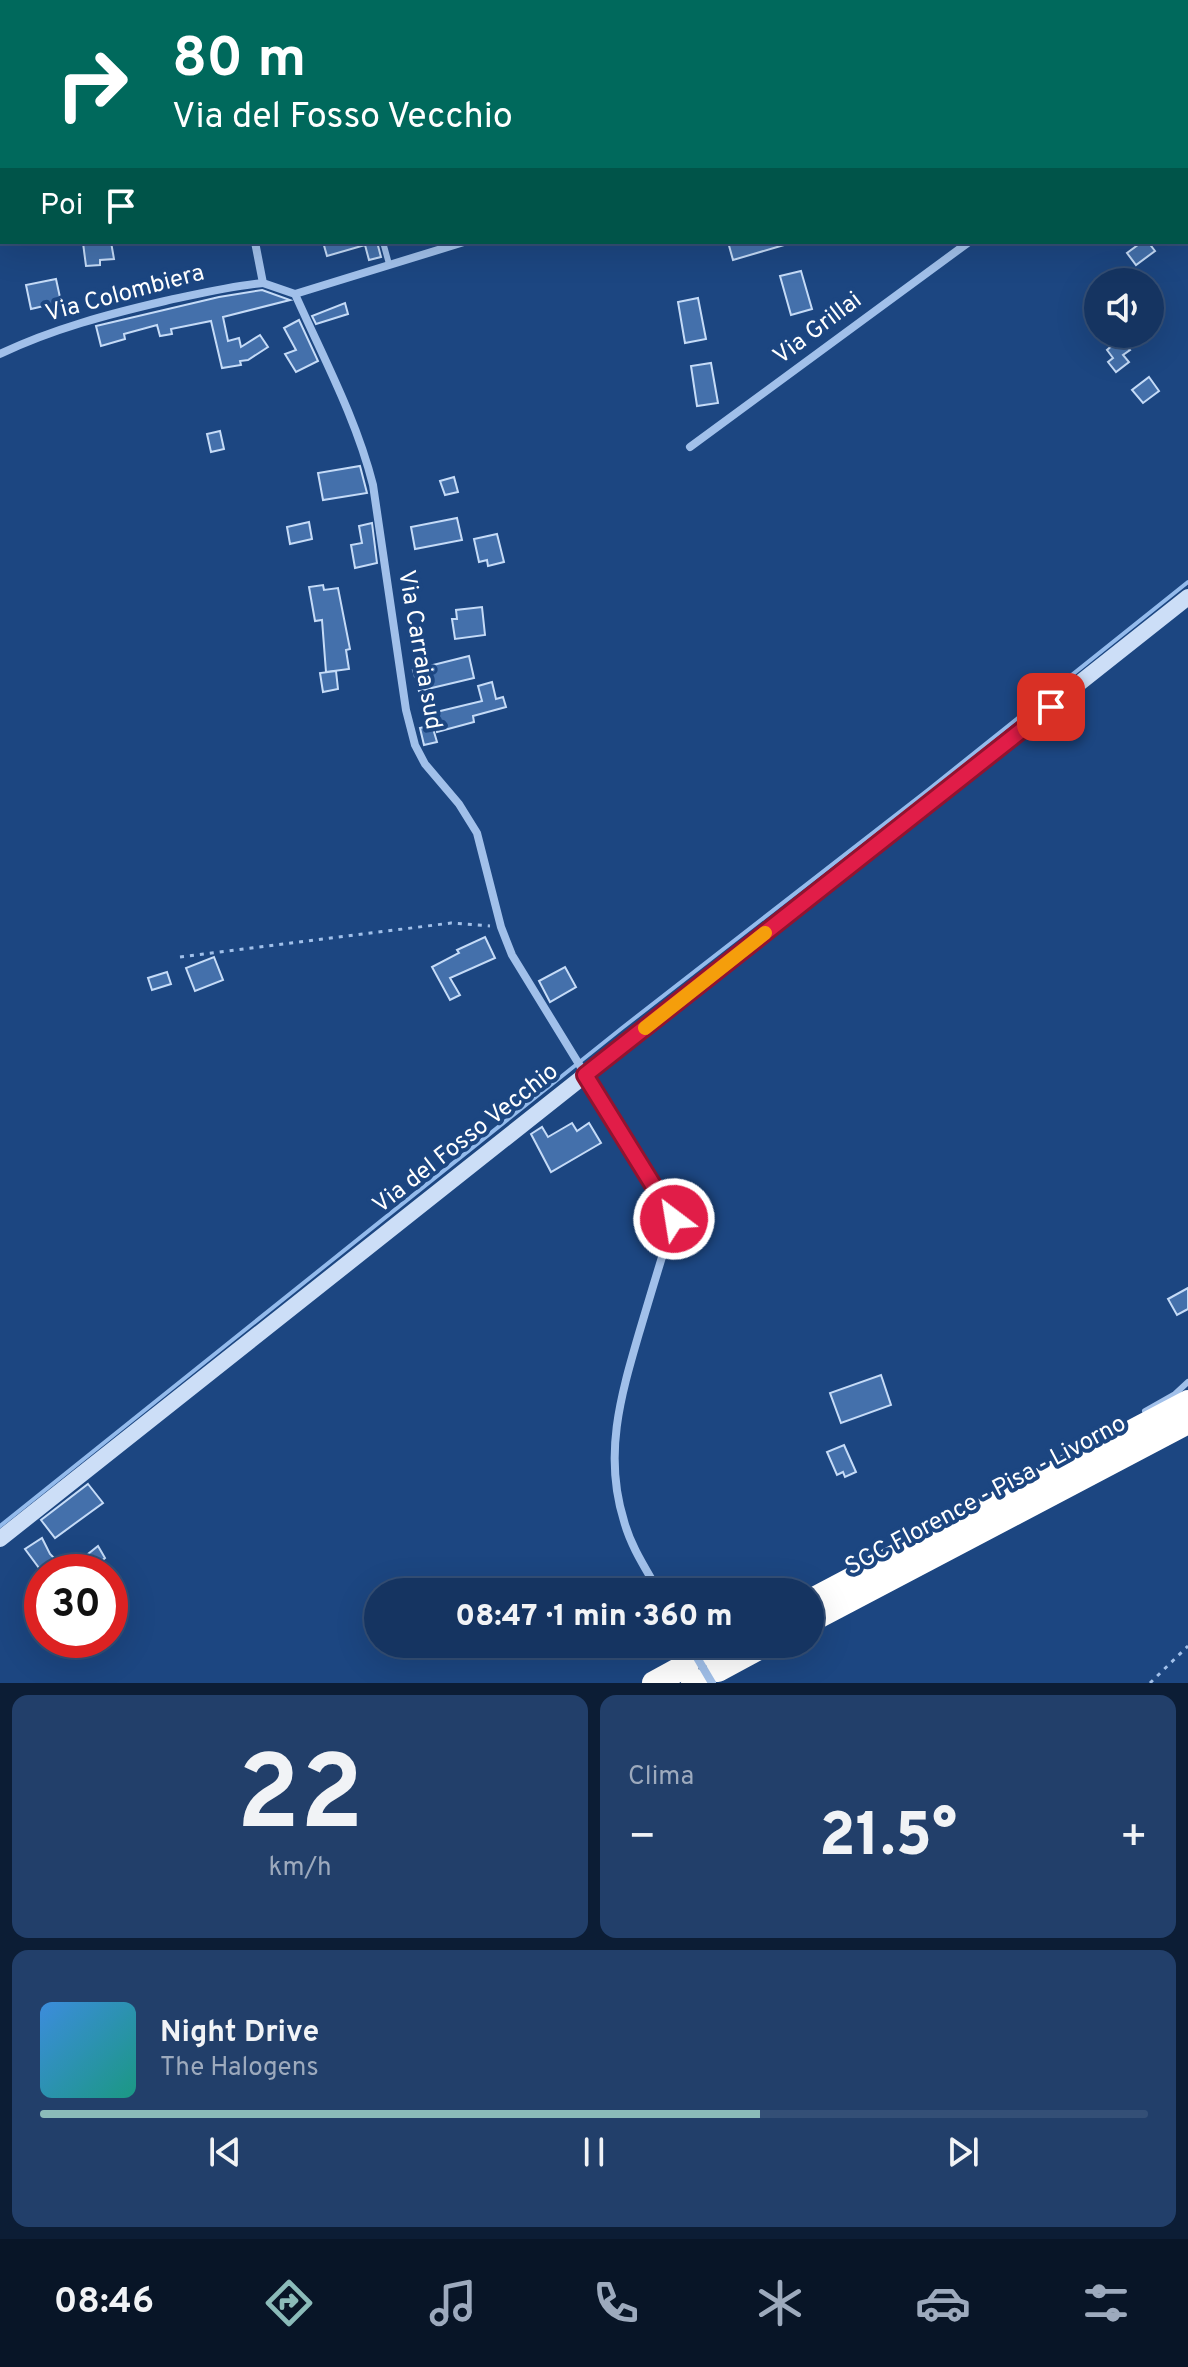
<!DOCTYPE html>
<html lang="it">
<head>
<meta charset="utf-8">
<style>
  :root { --surface:#153461; --page:#223f6a; --text:#f1f3f6; --muted:#9daabd; --line:#344f76; --accent:#8bbbb9 }
  body { margin:0; font-family:Overpass,sans-serif; background:var(--page); color:var(--text); height:100vh; display:flex; flex-direction:column; font-size:30px; white-space:nowrap }
  * { box-sizing:border-box; margin:0 }
  p { font-size:26px; color:var(--muted) }
  .icon { flex:none; width:44px; height:44px; fill:none; stroke:currentColor; stroke-width:2; stroke-linecap:round; stroke-linejoin:round }
  .map { position:relative; height:1683px; overflow:hidden }
  .drawer { display:flex; flex-direction:column; gap:12px; padding:12px; background:#0c1d35; flex:1 }
  .drawer>* { flex:none }
  .guide { position:absolute; left:0px; top:0px; width:1188px; height:244px; box-shadow:0 8px 32px #0002,0 0 0 2px var(--line); background:#00695c; color:#fff; overflow:hidden }
  .buttons { position:absolute; left:1084px; top:268px; display:grid; gap:16px }
  .buttons a { display:grid; place-items:center; width:80px; height:80px; border-radius:50%; background:var(--surface); box-shadow:0 8px 32px #0002,0 0 0 2px var(--line); font-size:40px }
  .speed { position:absolute; left:24px; top:1554px; display:flex; gap:16px; font-size:40px; font-weight:700; text-align:center }
  .speed>* { display:grid; place-content:center; width:104px; height:104px; border-radius:50%; background:var(--surface); box-shadow:0 8px 32px #0002,0 0 0 2px var(--line); line-height:1 }
  .speed .limit { border:12px solid #d22; background:#fff; color:#111 }
  .pin { position:absolute; display:grid; place-items:center; width:68px; height:68px; color:#fff; margin:-34px; border-radius:16px; box-shadow:0 4px 12px #0006 }
  .me { position:absolute; width:88px; margin:-44px; rotate:329deg; stroke-linejoin:round; filter:drop-shadow(0 0 6px #0008) }
  .turn { display:flex; align-items:center; gap:28px; height:168px; padding:0 40px; font-size:36px }
  .turn .icon { width:104px; height:104px; stroke-width:2.5 }
  .turn b { display:block; font-size:56px; line-height:68px }
  .then { display:flex; align-items:center; height:76px; padding:0 40px; background:#0003; gap:16px; font-size:30px }
  .big { font-size:60px; font-weight:800; line-height:1.1 }
  .drawer .widget { flex:1; display:flex; flex-direction:column; justify-content:center; gap:12px; min-width:0; padding:0 28px; border-radius:16px; background:var(--page) }
  .drawer .dial { align-items:center; gap:0 }
  .dial b { font-size:104px; line-height:1 }
  .song { display:flex; align-items:center; gap:24px }
  .cover { width:96px; height:96px; border-radius:12px; background:linear-gradient(135deg,hsl(210 70% 55%),hsl(170 70% 35%)) }
  .played { height:8px; border-radius:4px; background:linear-gradient(90deg,var(--accent) 65%,var(--line) 65%) }
  .keys { display:flex; justify-content:space-around; direction:ltr }
  .heat { display:flex; justify-content:space-between; align-items:center; font-size:44px; direction:ltr }
  .drawer .tiles { flex:1; display:grid; gap:12px; grid-template-columns:1fr 1fr }
  .widget:last-child { grid-column:span 2 }
  .trip { position:absolute; left:364px; top:1578px; width:460px; height:80px; border-radius:40px; background:var(--surface); box-shadow:0 8px 32px #0002,0 0 0 2px var(--line); font-weight:800; line-height:80px; text-align:center }
  .dock { display:flex; height:128px; justify-content:space-around; align-items:center; background:#081527; color:var(--muted) }
  .dock .icon { width:56px; height:56px }
  .dock .on { color:var(--accent) }
  .dock b { font-size:36px; color:var(--text) }
  .map>svg:first-child { display:block }
  .lines { fill:none; stroke-linecap:round; stroke-linejoin:round }
  .stream { stroke:#94bbec; stroke-width:4 }
  .building { fill:#4470ab; stroke:#c5dbf7; stroke-width:2 }
  .path { stroke:#a1c0ea; stroke-width:3; stroke-dasharray:4 6; stroke-linecap:butt }
  .lane { stroke:#a1c0ea; stroke-width:6 }
  .street { stroke:#a1c0ea; stroke-width:8 }
  .secondary { stroke:#ccdef7; stroke-width:16 }
  .highway { stroke:#fff; stroke-width:24 }
  .street-bridge { stroke:#a1c0ea; stroke-width:8 }
  .route-casing { stroke:#92132f; stroke-width:20 }
  .route { stroke:#e11d48; stroke-width:14 }
  .slow { stroke:#f59e0b; stroke-width:14 }
  .labels { text-anchor:middle; dominant-baseline:central; stroke-width:8; stroke-linejoin:round; paint-order:stroke }
  .street-label { font-size:24px; fill:#fff; stroke:#1c4681 }
</style>
</head>
<body>
<div class="map">
<svg width="1188" height="1683" viewBox="0 0 1188 1683">
  <rect width="100%" height="100%" fill="#1c4681"/>
  <g class="lines">
    <path class="stream" d="M0 1526 622 1028 928 790 1188 582"/>
  </g>
  <g class="building">
    <path d="M92 242H111L114 259 100 260V265L86 266 83 243Z"/>
    <path d="M323 242H377L381 257 369 260 365 245 327 256Z"/>
    <path d="M728 242H783L784 245 733 260Z"/>
    <path d="M1142 242H1148L1155 251 1136 265 1127 253Z"/>
    <path d="M801 271 812 309 791 315 780 276Z"/>
    <path d="M56 279 61 302 31 309 26 285Z"/>
    <path d="M262 290 290 300 223 317 228 341 239 338 241 347 260 335 268 347 248 360 240 361 241 365 222 368 211 321 171 329 172 334 160 336 157 325 124 334 125 339 101 346 96 326 219 297Z"/>
    <path d="M698 298 706 339 685 343 678 302Z"/>
    <path d="M345 303 348 314 316 324 312 316Z"/>
    <path d="M299 320 318 361 296 372 285 354 296 350 284 328Z"/>
    <path d="M1120 339 1130 350 1123 355 1129 362 1116 372 1108 362 1113 358 1107 350Z"/>
    <path d="M711 363 718 403 697 406 691 366Z"/>
    <path d="M1149 377 1159 391 1143 403 1132 390Z"/>
    <path d="M220 431 224 449 211 452 207 434Z"/>
    <path d="M360 466 367 493 323 500 318 473Z"/>
    <path d="M454 477 458 492 445 495 440 481Z"/>
    <path d="M457 518 462 540 415 549 411 527Z"/>
    <path d="M309 522 312 539 290 544 287 527Z"/>
    <path d="M372 523 377 563 355 568 351 545 362 543 359 526Z"/>
    <path d="M497 534 504 562 488 566 487 560 479 562 474 539Z"/>
    <path d="M323 585 324 590 338 588 350 649 346 650 349 669 326 672 322 620 315 621 309 587Z"/>
    <path d="M482 607 485 635 455 639 452 619H457L456 610Z"/>
    <path d="M469 656 474 678 419 691 413 670Z"/>
    <path d="M336 671 338 689 323 692 320 673Z"/>
    <path d="M492 682 496 699 503 697 506 707 473 716 474 722 437 732 432 713 482 701 478 686Z"/>
    <path d="M432 725 437 742 424 745 420 728Z"/>
    <path d="M485 937 495 958 450 978 460 995 450 1000 432 967 459 953 457 950Z"/>
    <path d="M214 957 223 980 195 991 186 968Z"/>
    <path d="M565 967 576 987 550 1002 539 981Z"/>
    <path d="M167 972 171 984 152 990 148 978Z"/>
    <path d="M572 1123 577 1131 589 1123 601 1143 551 1172 531 1134 542 1127 548 1137Z"/>
    <path d="M1188 1288V1309L1177 1315 1168 1299Z"/>
    <path d="M881 1375 891 1405 841 1423 830 1393Z"/>
    <path d="M844 1445 856 1472 845 1477 843 1472 837 1475 827 1452Z"/>
    <path d="M88 1484 103 1503 55 1538 41 1520Z"/>
    <path d="M42 1538 50 1554 61 1565 53 1572H42L25 1549Z"/>
    <path d="M98 1546 105 1558 92 1569 83 1558Z"/>
  </g>
  <g class="lines">
    <g class="path">
      <path d="M180 957 451 923 490 926"/>
      <path d="M1150 1683 1188 1646"/>
    </g>
    <g class="lane">
      <path d="M383 242 389 264"/>
      <path d="M1145 1411 1175 1394 1188 1382"/>
    </g>
    <g class="street">
      <path d="M220 0V2"/>
      <path d="M627 0V2"/>
      <path d="M1119 0 1121 2"/>
      <path d="M1186 98 1188 100"/>
      <path d="M255 242 263 283 295 294C323 357 356 418 373 485L406 710 415 745 425 764 459 804 477 833 501 927 512 955 674 1219C662 1256 651 1293 640 1330 621 1395 603 1454 624 1521 631 1547 646 1569 659 1592"/>
      <path d="M295 294 464 242"/>
      <path d="M0 354C52 329 109 314 165 301 198 294 230 286 263 283"/>
      <path d="M690 447 969 242"/>
    </g>
    <path class="secondary" d="M0 1539 1188 597"/>
    <g class="highway">
      <path d="M810 1601 1188 1402"/>
      <path d="M810 1621 1188 1422"/>
      <path d="M709 1654 728 1644"/>
      <path d="M718 1670 766 1644"/>
      <path d="M654 1683 687 1665"/>
      <path d="M693 1683 697 1681"/>
    </g>
    <path class="street-bridge" d="M689 1644 712 1683"/>
  </g>
  <g class="lines">
    <g class="route-casing">
      <path id="route" d="M674 1219 585 1075 1051 707"/>
    </g>
    <use href="#route" class="route"/>
    <path class="slow" d="M645 1028 765 933"/>
  </g>
  <g class="labels">
    <g class="street-label">
      <text transform="translate(125 294) rotate(-15)">Via Colombiera</text>
      <text transform="translate(818 329) rotate(-37)">Via Grillai</text>
      <text transform="translate(419 650) rotate(80)">Via Carraia sud</text>
      <text transform="translate(466 1139) rotate(-38)">Via del Fosso Vecchio</text>
      <text transform="translate(986 1496) rotate(-28)">SGC Florence - Pisa - Livorno</text>
    </g>
  </g>
</svg>
<div class="buttons">
<a><svg class="icon" aria-label="sound" viewBox="0 0 24 24"><path d="M4 9h4l5-4v14l-5-4H4zM17 9q2 3 0 6"/></svg></a>
</div>
<div class="speed"><div class="limit">30</div></div>
<div class="pin" style="left:1051px;top:707px;background:#d93025"><svg class="icon" aria-label="arrive" viewBox="0 0 24 24"><path d="M6 21V4h12l-3 4 3 4H6"/></svg></div>
<svg class="me" style="left:674px;top:1219px" viewBox="-20 -20 40 40"><circle r="17" fill="#e11d48" stroke="#fff" stroke-width="3"/><path d="M0-11L8 9 0 5-8 9z" fill="#fff"/></svg>
<div class="trip">08:47 · 1 min · 360 m</div>
<div class="guide">
<div class="turn"><svg class="icon" aria-label="right" viewBox="0 0 24 24"><path d="M7 20v-9h11M14 6l5 5-5 5"/></svg><div><b>80 m</b>Via del Fosso Vecchio</div></div>
<div class="then">Poi<svg class="icon" aria-label="arrive" viewBox="0 0 24 24"><path d="M6 21V4h12l-3 4 3 4H6"/></svg></div>
</div>
</div>
<section class="drawer">
<div class="tiles">
<div class="widget dial"><b>22</b><p>km/h</p></div>
<div class="widget"><p>Clima</p>
<div class="heat"><a>−</a><b class="big">21.5°</b><a>+</a></div>
</div>
<div class="widget">
<div class="song"><i class="cover"></i><div><b>Night Drive</b><p>The Halogens</p></div></div>
<div class="played"></div>
<div class="keys"><svg class="icon" aria-label="previous" viewBox="0 0 24 24"><path d="M18 5L8 12l10 7zM5 5v14"/></svg><svg class="icon" aria-label="pause" viewBox="0 0 24 24"><path d="M8 5v14M16 5v14"/></svg><svg class="icon" aria-label="next" viewBox="0 0 24 24"><path d="M6 5l10 7-10 7zM19 5v14"/></svg></div>
</div>
</div>
</section>
<nav class="dock">
<b>08:46</b>
<svg class="icon on" aria-label="directions" viewBox="0 0 24 24"><path d="M12 3l9 9-9 9-9-9zM9 14v-3h6M13 9l2 2-2 2"/></svg>
<svg class="icon" aria-label="music" viewBox="0 0 24 24"><path d="M9 18V5l10-2v13"/><circle cx="6" cy="18" r="3"/><circle cx="16" cy="16" r="3"/></svg>
<svg class="icon" aria-label="phone" viewBox="0 0 24 24"><path d="M5 4h4l2 5-3 2q2 4 5 5l2-3 5 2v4C11 20 4 13 5 4z"/></svg>
<svg class="icon" aria-label="climate" viewBox="0 0 24 24"><path d="M12 3v18M4 7l16 10M4 17L20 7"/></svg>
<svg class="icon" aria-label="car" viewBox="0 0 24 24"><path d="M5 17H2v-5l4-1 3-4h7l3 4 3 1v5h-3M9 17h6M6 11h13"/><circle cx="7" cy="17" r="2"/><circle cx="17" cy="17" r="2"/></svg>
<svg class="icon" aria-label="filters" viewBox="0 0 24 24"><path d="M4 7h16M4 17h16"/><circle cx="9" cy="7" r="2"/><circle cx="15" cy="17" r="2"/></svg>
</nav>
</body>
</html>
